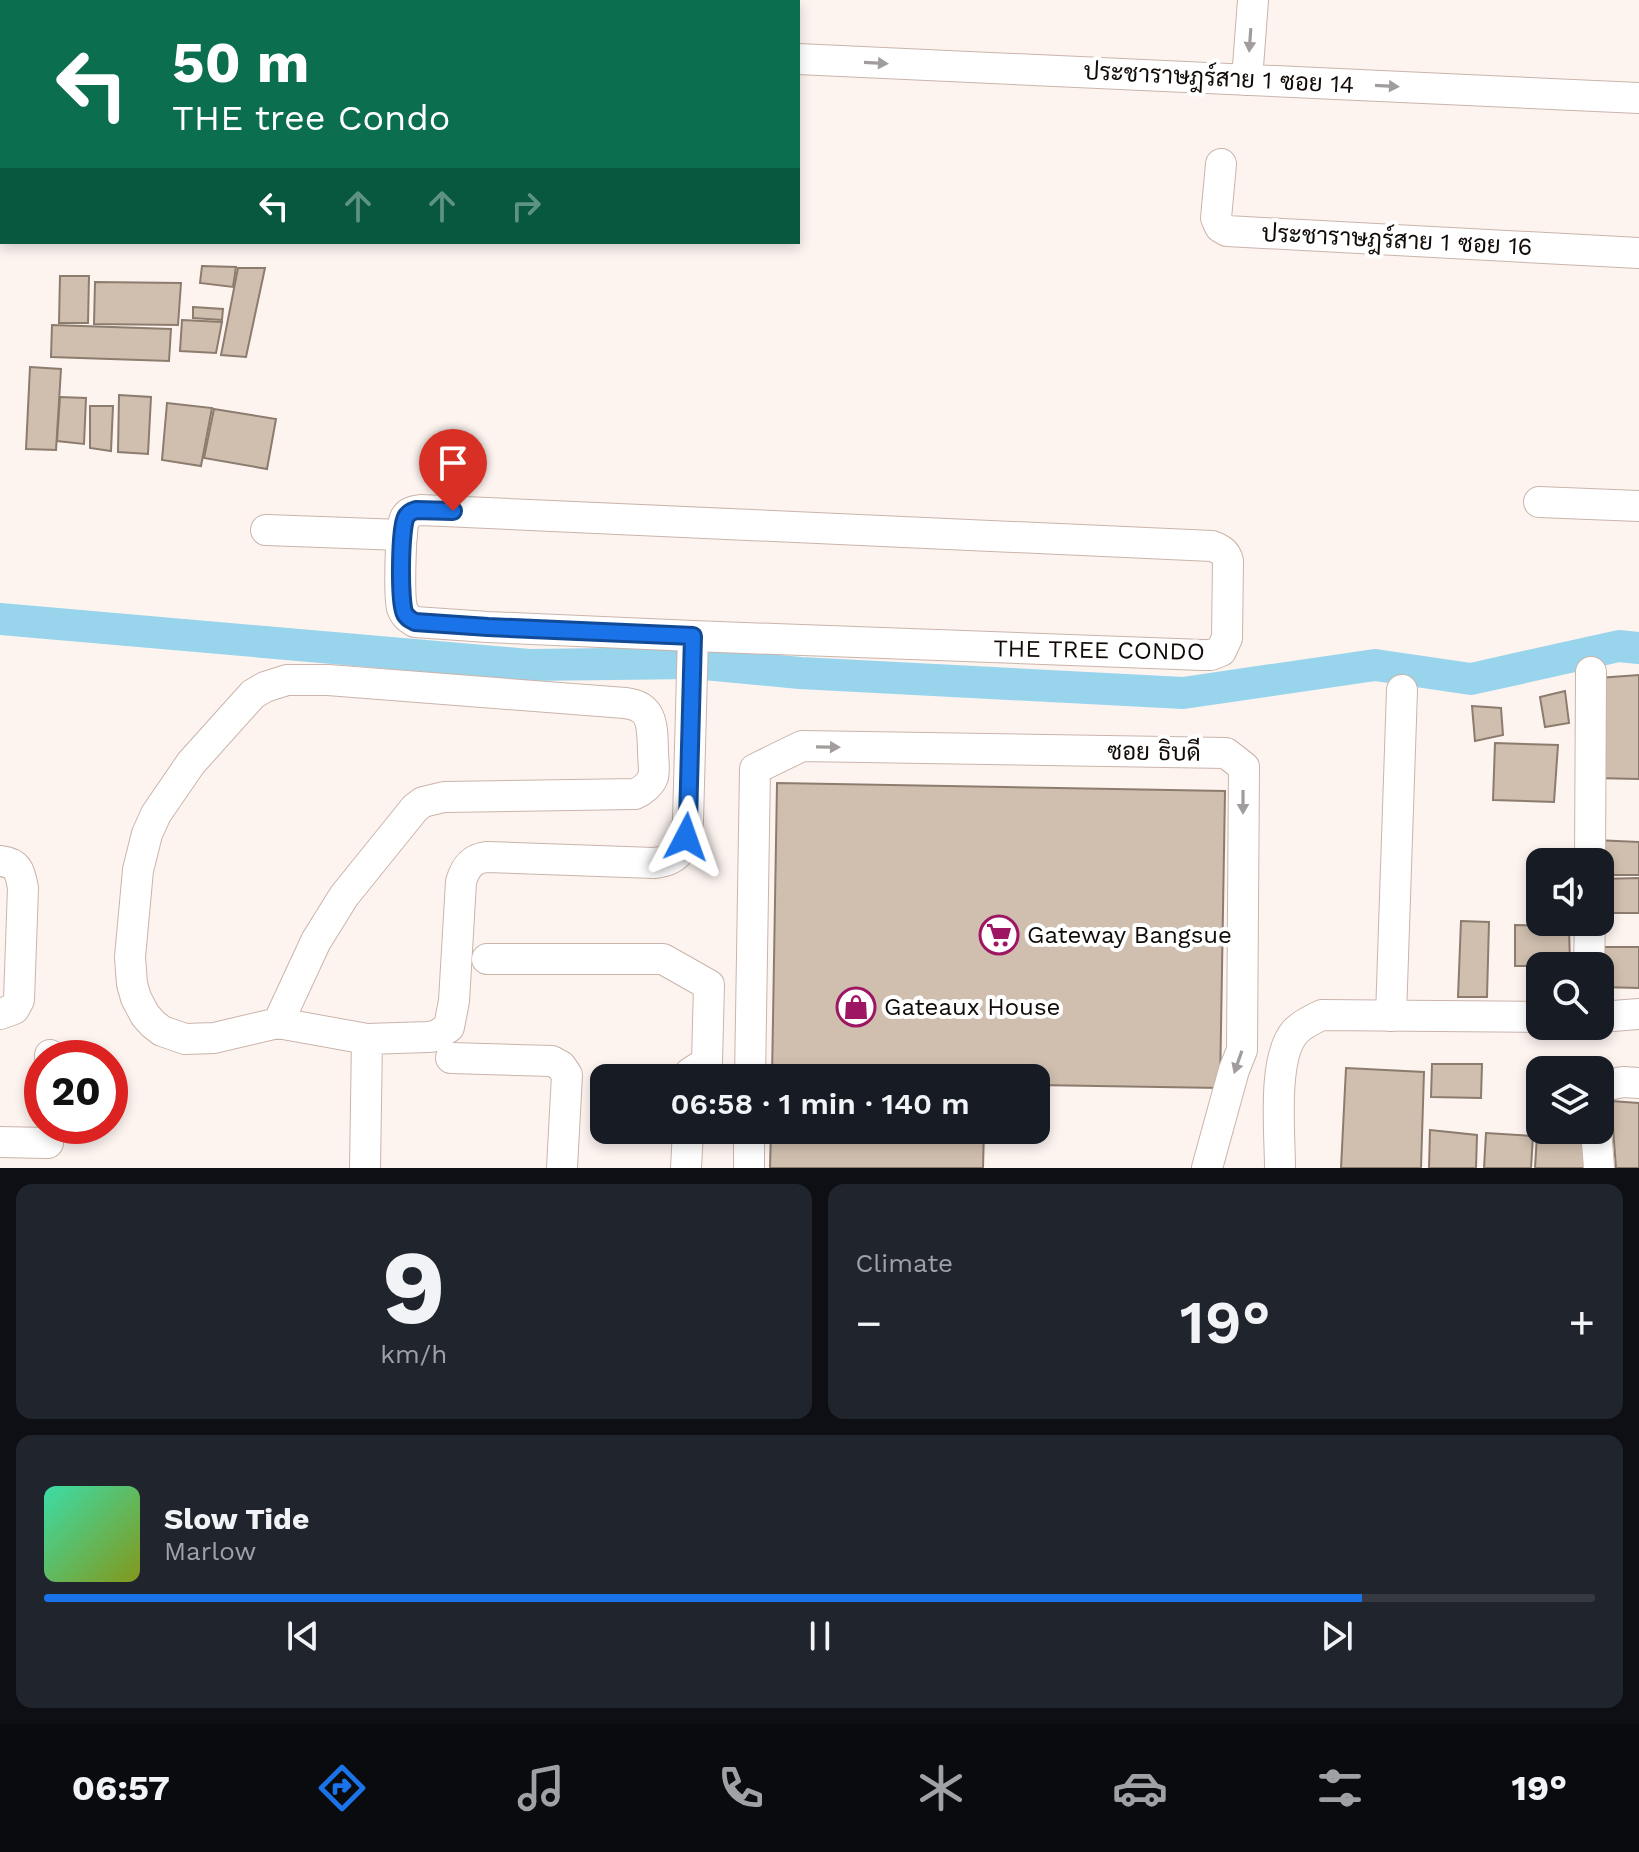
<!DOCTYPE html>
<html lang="en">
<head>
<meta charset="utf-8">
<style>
  :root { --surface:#171b24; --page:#20242c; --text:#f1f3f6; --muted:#9ea1a6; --line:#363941; --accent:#1a73e8 }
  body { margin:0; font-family:"Work Sans",Sarabun,sans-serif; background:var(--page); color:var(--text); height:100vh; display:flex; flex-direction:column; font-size:30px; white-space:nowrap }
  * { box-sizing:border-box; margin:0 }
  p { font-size:26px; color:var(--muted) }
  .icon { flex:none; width:44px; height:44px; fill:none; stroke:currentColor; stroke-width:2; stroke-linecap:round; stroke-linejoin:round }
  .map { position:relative; height:1168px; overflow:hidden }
  .sheet { display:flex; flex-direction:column; gap:16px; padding:16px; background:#0d0f14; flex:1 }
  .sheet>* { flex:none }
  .banner { position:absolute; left:0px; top:0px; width:800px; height:244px; box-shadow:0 4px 12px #0003; background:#0b6e4f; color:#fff; overflow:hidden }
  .buttons { position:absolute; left:1526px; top:848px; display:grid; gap:16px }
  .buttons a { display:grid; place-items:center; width:88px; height:88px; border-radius:16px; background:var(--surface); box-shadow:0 4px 12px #0003; font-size:40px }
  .speed { position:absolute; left:24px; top:1040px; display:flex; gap:16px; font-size:40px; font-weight:700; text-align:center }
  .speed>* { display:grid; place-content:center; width:104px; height:104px; border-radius:50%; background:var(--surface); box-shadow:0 4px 12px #0003; line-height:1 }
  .speed .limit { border:12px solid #d22; background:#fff; color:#111 }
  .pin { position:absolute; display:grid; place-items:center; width:68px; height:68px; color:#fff; margin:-82px -34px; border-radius:50% 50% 50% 0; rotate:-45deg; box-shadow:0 0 8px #0007 }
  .pin .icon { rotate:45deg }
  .me { position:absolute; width:88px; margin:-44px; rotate:4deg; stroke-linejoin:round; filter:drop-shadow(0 0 6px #0008) }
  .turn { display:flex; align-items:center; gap:28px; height:168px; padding:0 40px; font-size:36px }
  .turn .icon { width:104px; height:104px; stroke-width:2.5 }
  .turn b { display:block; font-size:56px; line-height:68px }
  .lanes { display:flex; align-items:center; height:76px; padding:0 40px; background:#0003; justify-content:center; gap:40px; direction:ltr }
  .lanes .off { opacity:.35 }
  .big { font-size:60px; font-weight:600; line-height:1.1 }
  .sheet .card { flex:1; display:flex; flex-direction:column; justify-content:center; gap:12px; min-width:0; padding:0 28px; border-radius:16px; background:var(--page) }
  .sheet .dial { align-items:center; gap:0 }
  .dial b { font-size:104px; line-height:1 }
  .song { display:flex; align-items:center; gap:24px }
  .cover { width:96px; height:96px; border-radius:12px; background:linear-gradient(135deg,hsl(160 70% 55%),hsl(70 70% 35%)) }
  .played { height:8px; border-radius:4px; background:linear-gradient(90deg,var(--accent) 85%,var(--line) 85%) }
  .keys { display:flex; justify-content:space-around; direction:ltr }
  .heat { display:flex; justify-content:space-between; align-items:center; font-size:44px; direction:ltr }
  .sheet .tiles { flex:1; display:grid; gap:16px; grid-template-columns:1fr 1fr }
  .card:last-child { grid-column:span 2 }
  .trip { position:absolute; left:590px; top:1064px; width:460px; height:80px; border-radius:16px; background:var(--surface); box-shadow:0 4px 12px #0003; font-weight:600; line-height:80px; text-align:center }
  .tab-bar { display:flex; height:128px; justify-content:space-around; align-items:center; background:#090b0e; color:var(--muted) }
  .tab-bar .icon { width:56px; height:56px }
  .tab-bar .on { color:var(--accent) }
  .tab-bar b { font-size:36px; color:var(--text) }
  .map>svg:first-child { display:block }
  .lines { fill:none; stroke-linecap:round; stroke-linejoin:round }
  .canal { stroke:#98d4ec; stroke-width:32 }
  .building { fill:#d0bfaf; stroke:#8c7c6e; stroke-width:2 }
  .minor-casing { stroke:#cab4aa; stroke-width:32 }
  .minor { stroke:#fff; stroke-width:30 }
  .oneway { fill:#a09d9c }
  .route-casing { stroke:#114b97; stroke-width:20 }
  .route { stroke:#1a73e8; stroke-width:14 }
  .labels { text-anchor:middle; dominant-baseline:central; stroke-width:8; stroke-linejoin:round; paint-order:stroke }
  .street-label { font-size:24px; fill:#120b08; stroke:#fff }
  .poi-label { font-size:24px; fill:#120b08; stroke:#fff; text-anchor:start }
</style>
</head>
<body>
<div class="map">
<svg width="1639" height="1168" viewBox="0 0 1639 1168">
  <rect width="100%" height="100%" fill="#fdf4f0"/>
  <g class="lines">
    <path class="canal" d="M0 619 529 665 694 663 800 673 1183 693 1375 665 1471 679 1619 646 1639 648"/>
  </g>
  <g class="building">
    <path d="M202 266 236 267 233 287 200 283Z"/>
    <path d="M238 268H265L246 357 221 355Z"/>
    <path d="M60 276H89L88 323H59Z"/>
    <path d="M95 282 181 283 178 325 94 324Z"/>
    <path d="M193 307 223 309 222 320 193 318Z"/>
    <path d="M182 320 222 322 216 353 180 351Z"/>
    <path d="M52 325 171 329 169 361 51 357Z"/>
    <path d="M30 367 61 369 56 450 26 449Z"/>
    <path d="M119 395 151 397 148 454 118 452Z"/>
    <path d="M60 397 86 398 84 444 57 441Z"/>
    <path d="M167 403 212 408 201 466 162 460Z"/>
    <path d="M90 406H113L111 451 90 448Z"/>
    <path d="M214 409 276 419 267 469 204 458Z"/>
    <path d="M1639 675V779L1594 778 1598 678Z"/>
    <path d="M1565 691 1569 723 1545 727 1540 697Z"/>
    <path d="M1472 706 1501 708 1503 735 1475 741Z"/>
    <path d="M1495 743 1558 745 1554 802 1493 800Z"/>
    <path d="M777 783 1225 791 1220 1088 1036 1085V1078H772Z"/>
    <path d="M1595 840 1639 842V875H1600V862Z"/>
    <path d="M1639 878V913H1600V879Z"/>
    <path d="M1461 921 1489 922 1487 997H1458Z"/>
    <path d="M1515 925 1569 926 1570 966H1515Z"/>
    <path d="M1596 947H1639V988L1600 987V966Z"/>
    <path d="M1432 1064H1482L1481 1098 1431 1097Z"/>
    <path d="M1346 1068 1424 1072 1421 1168H1341Z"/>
    <path d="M1540 1085V1130H1588L1587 1168H1535Z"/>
    <path d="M1611 1101 1639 1103V1168H1616Z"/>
    <path d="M771 1130H984L983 1168H770Z"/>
    <path d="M1430 1130 1477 1135 1476 1168H1429Z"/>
    <path d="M1486 1133 1533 1136 1531 1168H1484Z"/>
  </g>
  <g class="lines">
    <g class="minor-casing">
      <g id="minor">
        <path d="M426 0 452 2"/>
        <path d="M121 2V0"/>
        <path d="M749 2V0"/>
        <path d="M798 59 1639 98"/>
        <path d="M1247 80 1253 0"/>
        <path d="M1221 164 1216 218 1220 227 1227 231 1639 253"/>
        <path d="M1539 502 1639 506"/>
        <path d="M421 510 1212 546C1220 549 1226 552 1228 561L1227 638 1221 651 1211 655H1203L693 636 488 627 415 622C408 618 405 616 402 608 399 596 400 529 405 518 409 511 415 511 421 510Z"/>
        <path d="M266 530 402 535"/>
        <path d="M0 861C18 863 20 871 23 888L19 1000 14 1009 0 1014"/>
        <path d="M1590 862 1591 672"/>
        <path d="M487 959H663L709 985 707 1062 690 1073V1078"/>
        <path d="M1589 966 1590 922"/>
        <path d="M1391 1016 1402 690"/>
        <path d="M1600 1017 1639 1014"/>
        <path d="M278 1023 316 941 344 896 415 808 423 802 444 797 635 794C642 791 650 785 653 777 655 770 653 759 653 751 652 727 654 706 625 703L328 680H287L265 687 253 694 191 763 156 814 147 834 138 870 130 957 132 984 136 998 145 1015 153 1024 162 1031 185 1039 214 1038 278 1023 367 1039"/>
        <path d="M50 1058V1055"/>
        <path d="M451 1058 552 1061 561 1066 567 1075 562 1168"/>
        <path d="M750 1078 755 769 802 746 1226 753 1244 767 1242 1050 1234 1070 1207 1168"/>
        <path d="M1600 1090 1602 1086 1623 1082 1639 1083"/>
        <path d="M1596 1130 1599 1168"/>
        <path d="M0 1142 48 1143"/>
        <path d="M365 1168 367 1039 428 1037 436 1036 449 1027 454 1001 461 882C465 868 471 859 486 857L654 863C682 860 684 846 688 821L693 636"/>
        <path d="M686 1168 688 1130"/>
        <path d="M749 1168V1130"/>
        <path d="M1280 1168C1280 1134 1272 1058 1295 1032 1302 1024 1313 1019 1322 1015L1540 1017"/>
      </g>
    </g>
    <use href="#minor" class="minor"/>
  </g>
  <defs><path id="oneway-solid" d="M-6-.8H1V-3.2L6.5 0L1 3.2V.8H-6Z" transform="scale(2)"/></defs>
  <g class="oneway">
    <use href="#oneway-solid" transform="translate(1250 40) rotate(94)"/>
    <use href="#oneway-solid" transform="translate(876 63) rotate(3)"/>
    <use href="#oneway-solid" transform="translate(1387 86) rotate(3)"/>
    <use href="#oneway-solid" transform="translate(828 747) rotate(1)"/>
    <use href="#oneway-solid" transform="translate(1243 802) rotate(90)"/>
    <use href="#oneway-solid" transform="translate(1238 1062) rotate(109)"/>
  </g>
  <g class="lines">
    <g class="route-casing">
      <path id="route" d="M453 511 416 510C411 512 409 512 406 517 400 528 399 604 405 614 408 619 410 619 415 622L488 627 693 636 688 821 686 837"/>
    </g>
    <use href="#route" class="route"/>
  </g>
  <defs>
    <g id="supermarket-ring" transform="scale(2)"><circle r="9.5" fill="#fff" stroke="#9e1663" stroke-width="1.5"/><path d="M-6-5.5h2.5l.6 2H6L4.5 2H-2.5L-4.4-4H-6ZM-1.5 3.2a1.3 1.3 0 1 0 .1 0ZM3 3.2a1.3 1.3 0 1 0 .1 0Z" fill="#9e1663"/></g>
    <g id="shop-ring" transform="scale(2)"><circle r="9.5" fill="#fff" stroke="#9e1663" stroke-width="1.5"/><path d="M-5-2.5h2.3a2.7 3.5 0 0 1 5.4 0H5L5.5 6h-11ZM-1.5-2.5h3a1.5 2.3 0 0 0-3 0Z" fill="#9e1663"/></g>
  </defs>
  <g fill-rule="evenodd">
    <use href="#supermarket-ring" x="999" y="935"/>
    <use href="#shop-ring" x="856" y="1007"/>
  </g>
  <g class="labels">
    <g class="street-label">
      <text transform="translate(1219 78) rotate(3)">ประชาราษฎร์สาย 1 ซอย 14</text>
      <text transform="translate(1397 240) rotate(3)">ประชาราษฎร์สาย 1 ซอย 16</text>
      <text transform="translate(1099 650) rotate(1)">THE TREE CONDO</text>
      <text transform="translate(1154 752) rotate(1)">ซอย ธิบดี</text>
    </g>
    <g class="poi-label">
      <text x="1027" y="935">Gateway Bangsue</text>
      <text x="884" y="1007">Gateaux House</text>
    </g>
  </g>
</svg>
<div class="buttons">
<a><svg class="icon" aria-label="sound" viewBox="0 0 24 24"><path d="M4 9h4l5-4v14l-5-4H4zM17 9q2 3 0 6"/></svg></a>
<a><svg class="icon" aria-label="search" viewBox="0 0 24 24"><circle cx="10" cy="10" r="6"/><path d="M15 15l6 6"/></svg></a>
<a><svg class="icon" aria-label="layers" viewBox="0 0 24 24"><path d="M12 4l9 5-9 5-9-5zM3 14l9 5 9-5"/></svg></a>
</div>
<div class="speed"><div class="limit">20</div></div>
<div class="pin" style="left:453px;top:511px;background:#d93025"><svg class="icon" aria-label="arrive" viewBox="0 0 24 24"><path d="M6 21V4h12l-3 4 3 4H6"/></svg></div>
<svg class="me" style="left:686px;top:837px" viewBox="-20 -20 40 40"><path d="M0-17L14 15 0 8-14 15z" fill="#1a73e8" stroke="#fff" stroke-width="4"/></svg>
<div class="trip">06:58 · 1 min · 140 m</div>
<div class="banner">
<div class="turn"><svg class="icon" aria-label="left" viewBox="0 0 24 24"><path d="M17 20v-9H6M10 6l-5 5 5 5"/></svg><div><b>50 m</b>THE tree Condo</div></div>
<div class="lanes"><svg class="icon" aria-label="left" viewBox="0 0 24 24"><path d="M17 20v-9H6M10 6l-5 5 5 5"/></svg><svg class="icon off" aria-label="ahead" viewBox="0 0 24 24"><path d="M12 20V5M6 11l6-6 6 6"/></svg><svg class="icon off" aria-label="ahead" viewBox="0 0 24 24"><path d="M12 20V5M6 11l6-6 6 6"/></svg><svg class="icon off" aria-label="right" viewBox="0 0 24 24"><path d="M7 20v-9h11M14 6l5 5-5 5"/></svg></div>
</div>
</div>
<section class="sheet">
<div class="tiles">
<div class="card dial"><b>9</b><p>km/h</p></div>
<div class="card"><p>Climate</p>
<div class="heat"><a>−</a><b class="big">19°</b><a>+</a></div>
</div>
<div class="card">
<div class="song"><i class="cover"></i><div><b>Slow Tide</b><p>Marlow</p></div></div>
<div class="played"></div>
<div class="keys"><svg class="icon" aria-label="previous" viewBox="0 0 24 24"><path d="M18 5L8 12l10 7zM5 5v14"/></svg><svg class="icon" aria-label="pause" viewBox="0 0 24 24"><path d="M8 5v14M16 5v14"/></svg><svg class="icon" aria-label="next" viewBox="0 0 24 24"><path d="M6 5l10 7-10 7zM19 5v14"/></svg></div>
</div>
</div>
</section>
<nav class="tab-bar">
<b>06:57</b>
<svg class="icon on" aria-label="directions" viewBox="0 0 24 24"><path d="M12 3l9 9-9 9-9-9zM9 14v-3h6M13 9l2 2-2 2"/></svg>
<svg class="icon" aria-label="music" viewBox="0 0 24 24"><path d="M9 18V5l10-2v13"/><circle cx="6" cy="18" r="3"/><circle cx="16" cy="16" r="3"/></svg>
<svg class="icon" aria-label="phone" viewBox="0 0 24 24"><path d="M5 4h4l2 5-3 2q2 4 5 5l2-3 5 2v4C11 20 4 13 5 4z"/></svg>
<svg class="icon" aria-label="climate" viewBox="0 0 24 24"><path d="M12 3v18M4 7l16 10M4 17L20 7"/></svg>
<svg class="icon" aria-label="car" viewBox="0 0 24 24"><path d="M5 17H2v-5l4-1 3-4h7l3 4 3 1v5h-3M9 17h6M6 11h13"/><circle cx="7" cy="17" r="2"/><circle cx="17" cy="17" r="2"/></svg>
<svg class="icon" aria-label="filters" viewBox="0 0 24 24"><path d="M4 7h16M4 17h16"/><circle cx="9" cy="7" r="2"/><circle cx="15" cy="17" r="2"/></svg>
<b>19°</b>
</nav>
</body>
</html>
